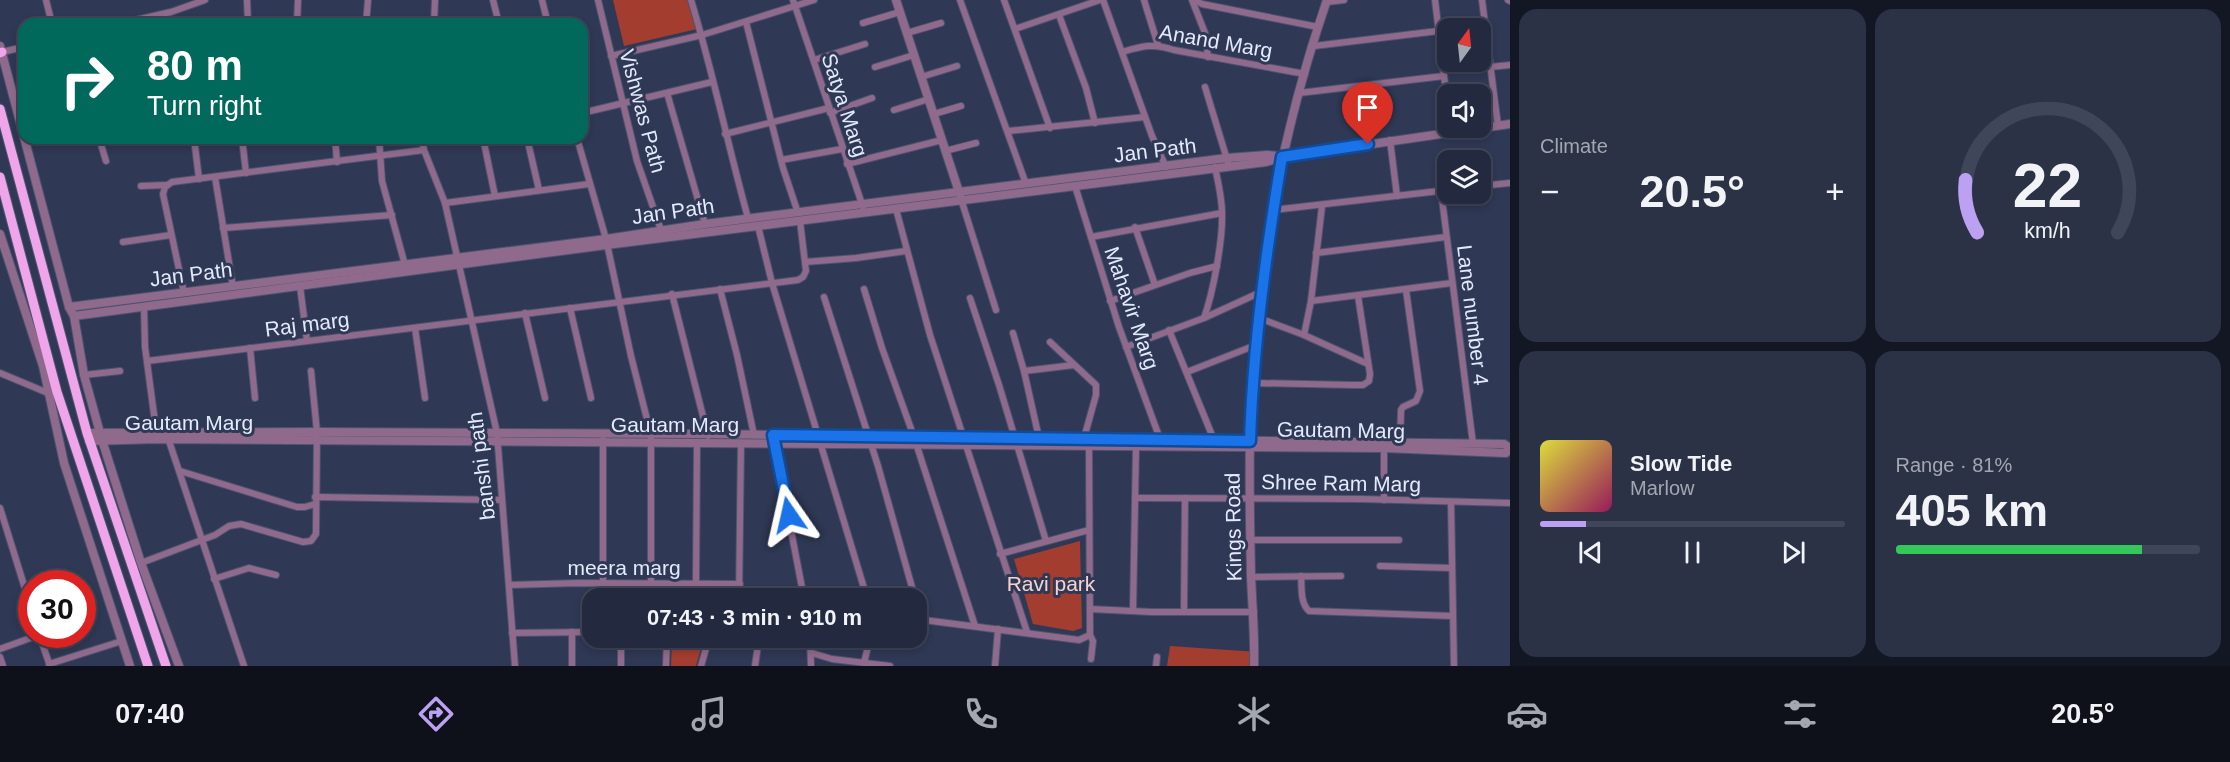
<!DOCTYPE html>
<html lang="en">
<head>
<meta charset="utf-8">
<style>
  :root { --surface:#232a3f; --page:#2b3246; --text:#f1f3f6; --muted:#a3a7b0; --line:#404659; --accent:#bca0f2 }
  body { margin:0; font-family:Arial,sans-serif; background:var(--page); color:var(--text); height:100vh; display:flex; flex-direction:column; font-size:22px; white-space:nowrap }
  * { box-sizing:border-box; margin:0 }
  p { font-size:20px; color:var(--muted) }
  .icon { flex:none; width:33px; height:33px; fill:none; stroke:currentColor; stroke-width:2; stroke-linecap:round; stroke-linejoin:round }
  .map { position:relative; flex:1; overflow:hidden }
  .details { display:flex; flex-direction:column; gap:9px; padding:9px; background:#131723; width:720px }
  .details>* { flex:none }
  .top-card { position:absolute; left:18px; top:18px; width:570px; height:126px; border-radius:18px; box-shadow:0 3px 9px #0003,0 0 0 2px var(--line); background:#00695c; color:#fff; overflow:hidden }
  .needle { width:39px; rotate:15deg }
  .buttons { position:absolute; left:1437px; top:18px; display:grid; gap:12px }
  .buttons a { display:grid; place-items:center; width:54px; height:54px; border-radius:12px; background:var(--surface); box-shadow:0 3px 9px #0003,0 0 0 2px var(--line); font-size:30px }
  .speed { position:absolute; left:18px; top:570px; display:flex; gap:12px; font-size:30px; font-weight:700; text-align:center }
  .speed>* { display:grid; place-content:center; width:78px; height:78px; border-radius:50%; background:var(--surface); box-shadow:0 3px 9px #0003,0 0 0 2px var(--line); line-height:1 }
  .speed .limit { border:9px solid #d22; background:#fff; color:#111 }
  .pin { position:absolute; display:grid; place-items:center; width:51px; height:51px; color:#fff; margin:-62px -26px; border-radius:50% 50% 50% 0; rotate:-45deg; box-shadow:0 0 6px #0007 }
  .pin .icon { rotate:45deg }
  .me { position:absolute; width:66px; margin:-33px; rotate:349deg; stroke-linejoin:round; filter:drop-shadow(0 0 4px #0008) }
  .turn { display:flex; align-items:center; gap:21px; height:126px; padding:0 30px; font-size:27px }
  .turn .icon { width:78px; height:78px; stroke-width:2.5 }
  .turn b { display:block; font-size:42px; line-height:51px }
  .big { font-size:45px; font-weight:700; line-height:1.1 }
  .details .widget { flex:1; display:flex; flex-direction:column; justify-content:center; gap:9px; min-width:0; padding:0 21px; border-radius:18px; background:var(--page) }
  .details .dial { align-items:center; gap:0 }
  .dial svg { height:156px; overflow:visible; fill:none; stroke:var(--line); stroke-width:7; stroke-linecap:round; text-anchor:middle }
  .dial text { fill:var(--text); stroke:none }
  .song { display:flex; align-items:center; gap:18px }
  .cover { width:72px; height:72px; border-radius:9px; background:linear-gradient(135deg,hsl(60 70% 55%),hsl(330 70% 35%)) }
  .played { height:6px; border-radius:3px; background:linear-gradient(90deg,var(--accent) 15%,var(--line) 15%) }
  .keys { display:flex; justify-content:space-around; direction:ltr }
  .heat { display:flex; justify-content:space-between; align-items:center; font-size:33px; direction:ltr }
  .charge { height:9px; border-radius:4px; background:linear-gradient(90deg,#34c759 81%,var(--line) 0) }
  .details .tiles { flex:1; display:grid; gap:9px; grid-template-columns:repeat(2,1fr) }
  .trip { position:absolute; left:582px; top:588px; width:345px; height:60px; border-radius:18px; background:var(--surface); box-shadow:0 3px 9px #0003,0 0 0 2px var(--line); font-weight:700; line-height:60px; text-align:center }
  .tabs { display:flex; height:96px; justify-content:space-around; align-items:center; background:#0e1119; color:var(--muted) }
  .tabs .icon { width:42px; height:42px }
  .tabs .on { color:var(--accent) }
  .tabs b { font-size:27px; color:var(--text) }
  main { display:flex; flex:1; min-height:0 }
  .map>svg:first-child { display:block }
  .green { fill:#a33d30 }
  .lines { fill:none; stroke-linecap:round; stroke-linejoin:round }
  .minor-casing { stroke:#4c546f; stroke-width:8 }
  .tertiary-casing { stroke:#4c546f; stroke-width:10 }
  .trunk-casing { stroke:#4c546f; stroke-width:11 }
  .minor { stroke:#906a8c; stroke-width:6 }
  .tertiary { stroke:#906a8c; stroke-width:8 }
  .trunk { stroke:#f0a4ea; stroke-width:9 }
  .route-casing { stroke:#114b97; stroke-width:15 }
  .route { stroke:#1a73e8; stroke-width:10 }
  .labels { text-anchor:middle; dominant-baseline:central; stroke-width:6; stroke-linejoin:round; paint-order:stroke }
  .street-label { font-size:21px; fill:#e3eafc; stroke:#2f3854 }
  .park-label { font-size:21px; fill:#f4d4ce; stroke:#2f3854 }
</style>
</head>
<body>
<main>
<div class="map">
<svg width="1510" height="666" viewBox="0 0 1510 666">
  <rect width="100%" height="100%" fill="#2f3854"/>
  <g class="green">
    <path d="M613 0H689L697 29 624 46Z"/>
    <path d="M1080 541 1082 628 1073 631 1033 624 1014 559Z"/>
    <path d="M704 638 696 666H671L672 640Z"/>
    <path d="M1170 646 1258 652 1255 666H1167Z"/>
  </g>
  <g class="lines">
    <g class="minor-casing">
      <g id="minor">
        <path d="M46 0 52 24"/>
        <path d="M247 0 248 24"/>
        <path d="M493 0 499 24"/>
        <path d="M542 0 548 24"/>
        <path d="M598 0 637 161 661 230"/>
        <path d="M691 0C713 72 728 146 748 218"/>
        <path d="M793 0 863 207"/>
        <path d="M960 0 1026 184"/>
        <path d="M1004 0 1050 128"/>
        <path d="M1103 0 1152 136 1166 167"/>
        <path d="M1144 0 1158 45"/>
        <path d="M1192 0 1205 33 1208 57"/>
        <path d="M1195 0 1202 4 1318 27"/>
        <path d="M1435 0 1448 109"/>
        <path d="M1482 0 1498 126"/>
        <path d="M1508 0 1510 1"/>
        <path d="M1327 2 1344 0"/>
        <path d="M1059 15 1086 88 1095 123"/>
        <path d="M746 22 783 168 798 213"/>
        <path d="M863 23 900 12"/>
        <path d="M119 24 171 12 205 0"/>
        <path d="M297 24 298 0"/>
        <path d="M366 24 368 0"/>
        <path d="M434 24 435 0"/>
        <path d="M1015 29 1100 0"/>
        <path d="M907 33 941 23"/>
        <path d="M1314 46 1438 31"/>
        <path d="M2 52 24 47"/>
        <path d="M1122 52C1143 46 1153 43 1174 50L1305 74"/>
        <path d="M611 56 702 35 814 0"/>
        <path d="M814 60 865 44"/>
        <path d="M875 67 914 55"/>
        <path d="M1490 67 1510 65"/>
        <path d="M921 77 957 66"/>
        <path d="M1205 87 1229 166"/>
        <path d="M667 93 705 224"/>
        <path d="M1299 93 1444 76"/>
        <path d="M894 110 929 99"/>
        <path d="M582 113 712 82"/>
        <path d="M830 113 872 98"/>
        <path d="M934 114 961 106"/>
        <path d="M1008 131 1145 117"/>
        <path d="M725 134 829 108"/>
        <path d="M99 138 106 161"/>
        <path d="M194 138 199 179"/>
        <path d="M242 138 246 173"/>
        <path d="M335 138 337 162"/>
        <path d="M379 138 382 181 405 265"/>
        <path d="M422 138 424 150 445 203 497 433 515 666"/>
        <path d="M483 138 495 196"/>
        <path d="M527 138 539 190"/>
        <path d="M577 138 606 239 631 356 651 435V583"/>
        <path d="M162 140 175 138"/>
        <path d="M1390 140 1397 196"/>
        <path d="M945 151 976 143"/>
        <path d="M781 160 842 149"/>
        <path d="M847 164 942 140"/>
        <path d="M215 177 233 287"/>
        <path d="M141 186 167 185"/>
        <path d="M1075 186 1119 327 1160 439"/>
        <path d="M1480 186 1510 183"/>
        <path d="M1441 191 1473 444"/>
        <path d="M961 199 996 310"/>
        <path d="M445 203 589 184"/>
        <path d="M896 209 930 335 1027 632"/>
        <path d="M1273 210 1448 190"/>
        <path d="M758 226 772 283 867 598"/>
        <path d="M1135 227 1155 285"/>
        <path d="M223 228 392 215"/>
        <path d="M1091 237 1222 213"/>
        <path d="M123 242 171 235"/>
        <path d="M1316 253 1446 237"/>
        <path d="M805 262 856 258 906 251"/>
        <path d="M300 286 307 341"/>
        <path d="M720 289 737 355 754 435"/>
        <path d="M864 289 882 348 914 437 975 626"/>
        <path d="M184 293 163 194 165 187 172 182 424 150"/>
        <path d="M672 294 708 436"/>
        <path d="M824 297 878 466 915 598"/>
        <path d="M970 298 999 385 1046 541"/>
        <path d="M1110 301 1190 273 1217 266"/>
        <path d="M1311 301 1452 283"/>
        <path d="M144 306 145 347 157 437"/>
        <path d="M570 308 591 398"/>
        <path d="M525 313 545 398"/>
        <path d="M1204 318C1213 293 1223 240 1222 213 1222 198 1218 182 1215 167"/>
        <path d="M1259 318 1304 335 1368 364"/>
        <path d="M415 328 425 398"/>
        <path d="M1169 330 1214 440"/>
        <path d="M1013 333 1024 371 1039 438"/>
        <path d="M1304 335 1311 301 1322 206"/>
        <path d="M1050 342 1096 385V395L1084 438"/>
        <path d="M1126 347 1204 318 1261 292"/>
        <path d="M250 348 255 398"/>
        <path d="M147 361 798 280 803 277 806 271 800 221"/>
        <path d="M1024 371 1074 365"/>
        <path d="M1187 372 1256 345"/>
        <path d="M0 373 48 393H52"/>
        <path d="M84 375 120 371"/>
        <path d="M1252 383 1353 385H1363L1369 381 1370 374 1358 296"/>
        <path d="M168 438 244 666"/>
        <path d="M774 442 804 598"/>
        <path d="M1400 446 1401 410 1403 407 1416 401 1420 391 1406 290"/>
        <path d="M1384 448V500"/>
        <path d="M180 471 297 507H305L315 504"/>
        <path d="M315 497 502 500"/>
        <path d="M1135 498 1361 499 1510 503"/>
        <path d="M1451 502 1454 666"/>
        <path d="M0 508 32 611"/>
        <path d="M1251 540H1399"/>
        <path d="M1000 554 1089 530"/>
        <path d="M141 563 215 535 229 526 241 524 303 542 311 541 316 534 317 432 311 371"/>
        <path d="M1380 566 1452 568"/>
        <path d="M1301 576C1302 588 1300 603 1309 611L1453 616"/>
        <path d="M1251 577 1341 576"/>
        <path d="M214 579 249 568 276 575"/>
        <path d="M603 583V440"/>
        <path d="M696 584 697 442"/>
        <path d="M509 585 578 583 740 584"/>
        <path d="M739 598 741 443"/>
        <path d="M916 604 921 619"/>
        <path d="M1090 609 1152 612H1254"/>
        <path d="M1133 611 1136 447"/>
        <path d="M1184 612 1185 498"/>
        <path d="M916 619 1079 640 1090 635 1089 446"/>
        <path d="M512 633 592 632"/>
        <path d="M39 634 50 666"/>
        <path d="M1090 635 1093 641 1091 659"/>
        <path d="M621 638V666"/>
        <path d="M810 638 811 666"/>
        <path d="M0 649 39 635"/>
        <path d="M812 653 832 659 890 666"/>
        <path d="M0 657 3 666"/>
        <path d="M864 663 870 638"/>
        <path d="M49 664 122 641"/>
        <path d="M572 666V632"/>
        <path d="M666 666 667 638"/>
        <path d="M701 666 709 638"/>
        <path d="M755 666 759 638"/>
        <path d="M995 666 998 629"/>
        <path d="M1156 666 1157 657"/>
      </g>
    </g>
    <g class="tertiary-casing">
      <g id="tertiary">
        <path d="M896 0 960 195"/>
        <path d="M0 46 69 307 74 316 84 375 102 440 141 563 179 666"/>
        <path d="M0 234 43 366 64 463 130 666"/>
        <path d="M69 307 606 239 705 224 1227 158 1267 155 1278 156"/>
        <path d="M74 316 606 245 1266 162 1283 157 1510 124"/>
        <path d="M87 433 317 432 708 434 1504 444 1510 448"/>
        <path d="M89 441 157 439 1384 448 1506 453 1509 448"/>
        <path d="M1254 666C1255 635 1252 605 1251 575 1250 529 1249 484 1250 438 1253 290 1279 140 1327 0"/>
      </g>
    </g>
    <g class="trunk-casing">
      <g id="trunk">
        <path d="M0 53 2 52"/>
        <path d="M0 109 87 433 166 666"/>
        <path d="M0 177 57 392 148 666"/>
      </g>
    </g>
    <use href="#minor" class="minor"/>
    <use href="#tertiary" class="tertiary"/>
    <use href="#trunk" class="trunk"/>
  </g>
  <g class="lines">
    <g class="route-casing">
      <path id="route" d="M789 515 773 435 1250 441C1253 345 1266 251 1282 157L1368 144"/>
    </g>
    <use href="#route" class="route"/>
  </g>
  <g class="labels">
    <g class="street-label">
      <text transform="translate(1216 41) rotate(10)">Anand Marg</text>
      <text transform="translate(845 105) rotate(72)">Satya Marg</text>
      <text transform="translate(643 111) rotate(75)">Vishwas Path</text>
      <text transform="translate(1155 150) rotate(-7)">Jan Path</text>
      <text transform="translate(673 211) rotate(-8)">Jan Path</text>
      <text transform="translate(191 274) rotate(-7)">Jan Path</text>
      <text transform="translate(1132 308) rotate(71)">Mahavir Marg</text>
      <text transform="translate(1473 315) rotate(83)">Lane number 4</text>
      <text transform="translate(307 324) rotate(-7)">Raj marg</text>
      <text x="189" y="422">Gautam Marg</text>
      <text x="675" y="424">Gautam Marg</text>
      <text transform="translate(1341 430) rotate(1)">Gautam Marg</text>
      <text transform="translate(481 466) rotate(-97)">banshi path</text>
      <text transform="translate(1341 483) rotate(1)">Shree Ram Marg</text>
      <text transform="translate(1233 527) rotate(-91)">Kings Road</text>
      <text x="624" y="567">meera marg</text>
    </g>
    <g class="park-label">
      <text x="1051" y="583">Ravi park</text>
    </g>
  </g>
</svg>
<div class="buttons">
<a><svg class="needle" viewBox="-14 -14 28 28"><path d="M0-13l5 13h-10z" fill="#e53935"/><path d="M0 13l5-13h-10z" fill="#a3a7b0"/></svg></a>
<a><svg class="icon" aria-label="sound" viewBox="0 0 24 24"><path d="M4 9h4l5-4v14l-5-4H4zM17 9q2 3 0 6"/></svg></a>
<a><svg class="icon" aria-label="layers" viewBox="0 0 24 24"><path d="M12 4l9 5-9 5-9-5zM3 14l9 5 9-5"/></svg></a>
</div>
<div class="speed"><div class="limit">30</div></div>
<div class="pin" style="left:1368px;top:144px;background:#d93025"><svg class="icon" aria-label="arrive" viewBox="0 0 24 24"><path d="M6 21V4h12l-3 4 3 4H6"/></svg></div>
<svg class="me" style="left:789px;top:515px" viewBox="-20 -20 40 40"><path d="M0-17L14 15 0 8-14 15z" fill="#1a73e8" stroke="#fff" stroke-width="4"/></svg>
<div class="trip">07:43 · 3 min · 910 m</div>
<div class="top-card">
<div class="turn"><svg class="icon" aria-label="right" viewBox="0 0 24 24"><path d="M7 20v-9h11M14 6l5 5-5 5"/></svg><div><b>80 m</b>Turn right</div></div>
</div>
</div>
<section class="details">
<div class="tiles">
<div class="widget"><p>Climate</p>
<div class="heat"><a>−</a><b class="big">20.5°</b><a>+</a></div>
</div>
<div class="widget dial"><svg viewBox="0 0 100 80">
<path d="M14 69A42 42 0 1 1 86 69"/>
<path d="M14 69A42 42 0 0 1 8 42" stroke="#bca0f2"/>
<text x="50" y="56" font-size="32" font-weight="700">22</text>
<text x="50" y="72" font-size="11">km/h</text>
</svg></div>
<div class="widget">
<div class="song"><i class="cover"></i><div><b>Slow Tide</b><p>Marlow</p></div></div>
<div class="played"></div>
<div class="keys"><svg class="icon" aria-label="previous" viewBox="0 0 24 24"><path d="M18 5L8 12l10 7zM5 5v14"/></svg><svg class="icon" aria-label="pause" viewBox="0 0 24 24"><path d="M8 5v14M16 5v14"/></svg><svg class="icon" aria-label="next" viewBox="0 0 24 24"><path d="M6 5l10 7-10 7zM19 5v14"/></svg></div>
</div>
<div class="widget"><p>Range · 81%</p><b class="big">405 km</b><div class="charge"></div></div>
</div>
</section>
</main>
<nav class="tabs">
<b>07:40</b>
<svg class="icon on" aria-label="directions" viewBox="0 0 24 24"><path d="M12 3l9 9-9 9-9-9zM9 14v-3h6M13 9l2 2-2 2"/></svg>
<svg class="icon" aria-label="music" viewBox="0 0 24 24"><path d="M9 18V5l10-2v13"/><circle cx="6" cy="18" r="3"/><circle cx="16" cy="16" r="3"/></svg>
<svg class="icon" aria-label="phone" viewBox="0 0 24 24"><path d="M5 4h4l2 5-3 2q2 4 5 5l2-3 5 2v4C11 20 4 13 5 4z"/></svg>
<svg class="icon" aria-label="climate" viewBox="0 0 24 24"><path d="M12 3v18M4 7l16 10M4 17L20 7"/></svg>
<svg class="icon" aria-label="car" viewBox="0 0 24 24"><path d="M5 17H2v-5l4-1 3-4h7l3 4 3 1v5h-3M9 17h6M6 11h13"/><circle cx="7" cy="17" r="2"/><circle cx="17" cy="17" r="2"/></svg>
<svg class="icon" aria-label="filters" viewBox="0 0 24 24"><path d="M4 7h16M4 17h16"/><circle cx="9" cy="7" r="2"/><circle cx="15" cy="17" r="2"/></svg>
<b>20.5°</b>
</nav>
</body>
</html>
